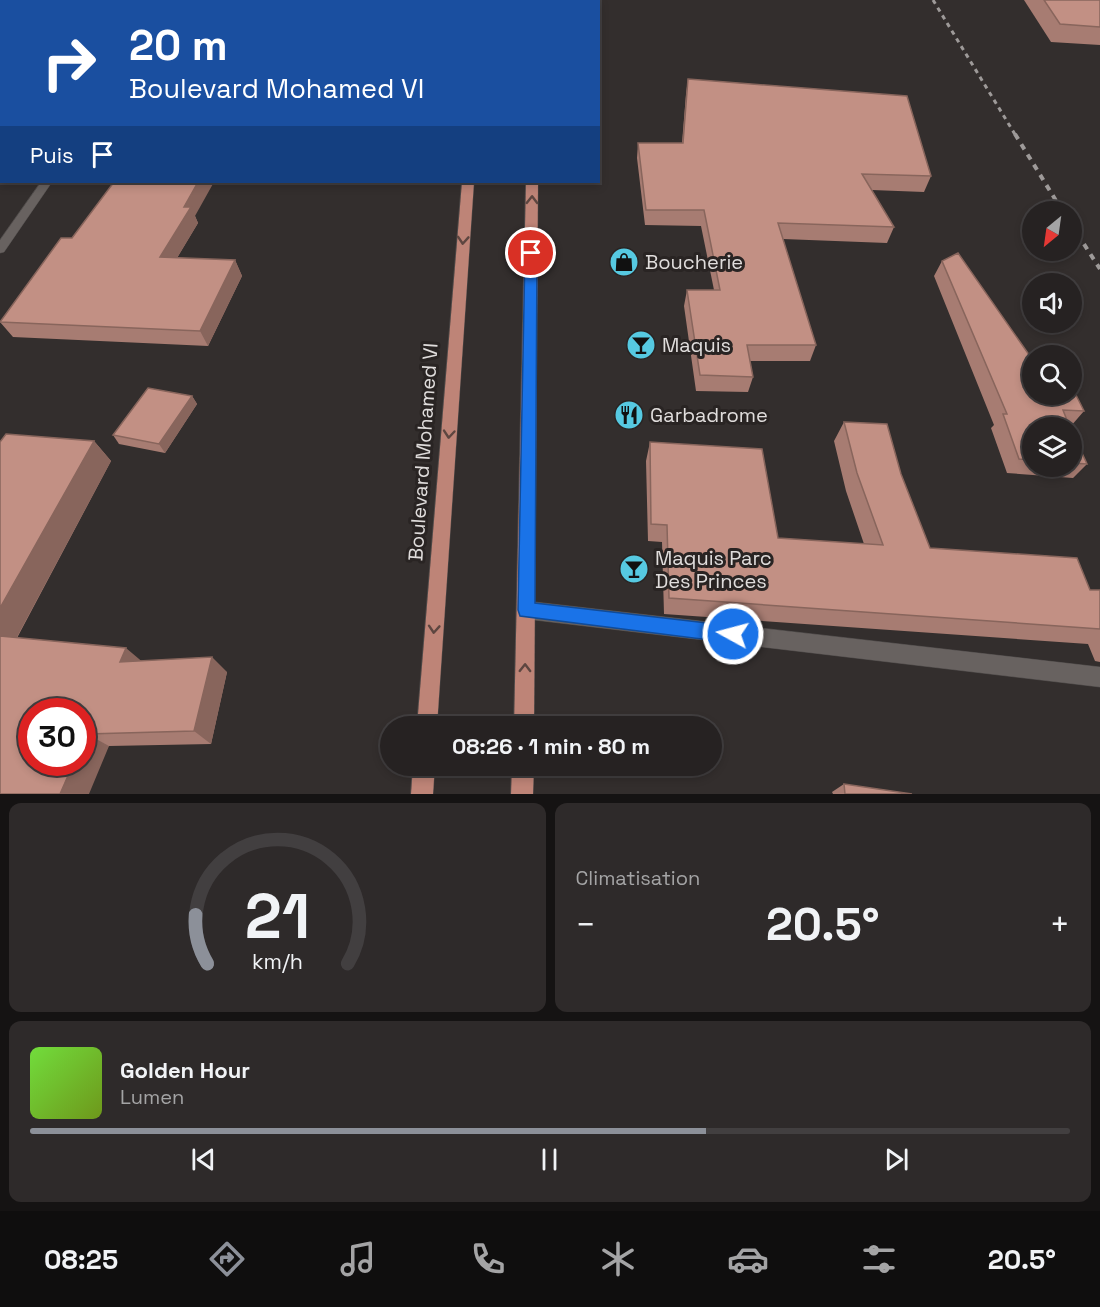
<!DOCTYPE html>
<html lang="fr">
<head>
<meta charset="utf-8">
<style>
  :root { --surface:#262222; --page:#2e2a2a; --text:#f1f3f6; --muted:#a4a4a5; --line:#423f40; --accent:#8c9099 }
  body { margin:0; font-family:"Space Grotesk",sans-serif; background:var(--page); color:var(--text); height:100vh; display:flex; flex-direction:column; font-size:22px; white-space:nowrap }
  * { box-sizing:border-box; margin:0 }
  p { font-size:20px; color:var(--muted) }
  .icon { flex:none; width:33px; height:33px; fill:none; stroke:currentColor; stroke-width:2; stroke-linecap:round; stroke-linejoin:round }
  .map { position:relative; height:794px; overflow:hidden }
  .details { display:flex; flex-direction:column; gap:9px; padding:9px; background:#151313; flex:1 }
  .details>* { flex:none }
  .top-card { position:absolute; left:0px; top:0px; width:600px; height:183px; box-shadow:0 3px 9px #0003,0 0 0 2px var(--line); background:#1a4fa0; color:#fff; overflow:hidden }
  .needle { width:39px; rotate:209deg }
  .fabs { position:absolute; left:1022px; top:201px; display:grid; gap:12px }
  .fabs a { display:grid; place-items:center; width:60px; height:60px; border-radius:50%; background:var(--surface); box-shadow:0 3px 9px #0003,0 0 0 2px var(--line); font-size:30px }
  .speed { position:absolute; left:18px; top:698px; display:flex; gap:12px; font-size:30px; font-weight:700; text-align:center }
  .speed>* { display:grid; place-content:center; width:78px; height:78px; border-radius:50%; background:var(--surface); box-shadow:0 3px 9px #0003,0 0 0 2px var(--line); line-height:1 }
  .speed .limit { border:9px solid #d22; background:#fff; color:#111 }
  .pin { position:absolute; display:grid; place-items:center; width:51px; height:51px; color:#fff; margin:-26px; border:3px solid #fff; border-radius:50%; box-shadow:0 2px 6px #0007 }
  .me { position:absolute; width:66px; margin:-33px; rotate:277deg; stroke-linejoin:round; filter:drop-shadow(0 0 4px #0008) }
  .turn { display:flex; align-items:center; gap:21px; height:126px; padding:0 30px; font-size:27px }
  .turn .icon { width:78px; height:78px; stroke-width:2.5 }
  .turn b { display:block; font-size:42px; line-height:51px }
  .then { display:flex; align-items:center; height:57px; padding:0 30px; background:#0003; gap:12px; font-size:22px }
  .big { font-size:45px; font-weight:800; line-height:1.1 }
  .details .tile { flex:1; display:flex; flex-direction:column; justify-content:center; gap:9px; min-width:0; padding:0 21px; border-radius:12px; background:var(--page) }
  .details .dial { align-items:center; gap:0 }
  .dial svg { height:156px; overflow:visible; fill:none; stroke:var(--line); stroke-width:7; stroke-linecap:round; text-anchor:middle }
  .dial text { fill:var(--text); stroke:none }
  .song { display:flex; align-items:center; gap:18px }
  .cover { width:72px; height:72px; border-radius:9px; background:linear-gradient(135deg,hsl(100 70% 55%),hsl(80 70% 35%)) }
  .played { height:6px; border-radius:3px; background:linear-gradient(90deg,var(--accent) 65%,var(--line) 65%) }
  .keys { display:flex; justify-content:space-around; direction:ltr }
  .heat { display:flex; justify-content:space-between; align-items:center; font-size:33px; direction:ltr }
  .details .tiles { flex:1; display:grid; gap:9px; grid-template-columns:1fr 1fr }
  .tile:last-child { grid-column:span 2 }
  .trip { position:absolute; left:380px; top:716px; width:342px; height:60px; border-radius:30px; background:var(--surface); box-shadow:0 3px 9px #0003,0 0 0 2px var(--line); font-weight:800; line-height:60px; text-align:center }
  .tab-bar { display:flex; height:96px; justify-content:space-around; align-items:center; background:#0f0e0e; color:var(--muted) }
  .tab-bar .icon { width:42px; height:42px }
  .tab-bar .on { color:var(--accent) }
  .tab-bar b { font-size:27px; color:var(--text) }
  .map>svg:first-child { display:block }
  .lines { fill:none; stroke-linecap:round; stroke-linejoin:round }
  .minor-casing { stroke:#4e4a49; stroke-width:1 }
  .primary-casing { stroke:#4e4a49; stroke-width:1 }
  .minor { fill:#686260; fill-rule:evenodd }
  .primary { fill:#be8477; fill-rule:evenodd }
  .rail-far1 { stroke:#9e9a99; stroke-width:3; stroke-dasharray:4.5 4.5; stroke-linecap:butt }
  .rail { stroke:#9e9a99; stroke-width:4; stroke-dasharray:6 6; stroke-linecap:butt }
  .wall { fill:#a77c72 }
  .shaded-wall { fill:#88655c }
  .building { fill:#c29084; stroke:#88655c; stroke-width:1.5 }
  .oneway { stroke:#5d4640 }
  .route { fill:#1a73e8; stroke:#114b97; stroke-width:1.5 }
  .labels { text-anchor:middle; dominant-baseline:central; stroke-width:6; stroke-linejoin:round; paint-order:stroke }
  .poi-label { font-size:20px; fill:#e0dddc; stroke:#292423; text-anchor:start }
  .street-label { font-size:20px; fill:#e0dddc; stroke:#292423 }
</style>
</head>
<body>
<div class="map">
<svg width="1100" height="794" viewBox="0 0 1100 794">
  <rect width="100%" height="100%" fill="#332e2d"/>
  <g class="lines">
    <g class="minor-casing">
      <g id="minor">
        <path d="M188 0H196L187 2Z"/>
        <rect x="0" y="117" width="2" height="6"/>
        <path d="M41 182H52L4 252 0 253V240Z"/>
        <path d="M526 601 1100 667V687L526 619 519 616 517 610 519 604Z"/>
      </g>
    </g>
    <g class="primary-casing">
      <g id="primary">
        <rect x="484" y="0" width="8" height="2"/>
        <rect x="530" y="0" width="8" height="2"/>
        <path d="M462 182H474L437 726H417Z"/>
        <path d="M526 182H538L534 726H514Z"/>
        <path d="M413 765H435L433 794H411Z"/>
        <path d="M512 765H534L533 794H511Z"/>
      </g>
    </g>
    <use href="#minor" class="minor"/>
    <use href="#primary" class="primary"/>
    <path class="rail-far1" d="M933 0 1016 136"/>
    <g class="rail">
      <path d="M1015 134 1063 212"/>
      <path d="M1071 224 1100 269"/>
    </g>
  </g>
  <g class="wall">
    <path d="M1024 0H1100V45L1051 42Z"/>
    <path d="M688 79 931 176 924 192 872 190 894 227 887 243 783 239 816 345 810 361H750L753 377 748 392 696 391 684 306 687 290H714L701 226 645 225 637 158 638 143H682L686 94Z"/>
    <path d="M195 216 198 223 177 258 235 260 242 276 208 346 13 337 0 322 72 238Z"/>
    <path d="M942 261 1032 394 1084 411 1071 426 1032 428V466H1071V429L1087 464 1073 478 1007 473 991 428 994 425 934 276Z"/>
    <path d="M192 396 197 404 165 453 119 444 113 435Z"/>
    <path d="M844 422 901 474 930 548 1090 590H1100V662L1095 661 1088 644 664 614 662 542 648 541 646 461 650 442 778 538 864 544 846 491 834 441Z"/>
    <path d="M94 441 111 461 17 638 141 661 227 672 211 744 109 746 0 794V442Z"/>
    <path d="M844 784 912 794H833L832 792Z"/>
  </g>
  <g class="shaded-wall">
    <path d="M2 147V182H3L0 185V149Z"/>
    <path d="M198 182H214L195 216 198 223 168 273 160 257 184 207Z"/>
    <path d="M235 260 242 276 208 346 200 331Z"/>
    <path d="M192 396 197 404 165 453 159 444Z"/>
    <path d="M94 441 111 461 10 650 0 644V608Z"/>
    <path d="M126 648 145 664 120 662Z"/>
    <path d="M212 657 227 672 211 744 194 731Z"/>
    <path d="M87 734 109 746 89 794H60L74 762H82V744Z"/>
  </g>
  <g class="building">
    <path d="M331 0H367L366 2H331Z"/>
    <path d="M1044 0H1100V27L1060 24Z"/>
    <path d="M688 79 907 96 931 176 862 174 894 227 778 223 816 345H747L753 377 700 375 687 290H720L704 210H646L638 143H683Z"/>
    <path d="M0 128H2V147L0 149Z"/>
    <path d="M114 182H198L184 207H191L160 257 235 260 200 331 0 322 61 238H72Z"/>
    <path d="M958 253 1032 359V394H1071V385L1084 411 1063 410 1070 428H1032V460L1019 459 1003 414H1007L942 261Z"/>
    <path d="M148 388 192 396 159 444 113 435Z"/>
    <path d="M844 422 887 424 901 474 930 548 1077 558 1090 590H1100V629L669 598 667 525 651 524 650 442 762 449 778 538 883 545 857 473Z"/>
    <path d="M1071 429 1087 464 1071 463Z"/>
    <path d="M6 434 94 441 0 608V442Z"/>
    <path d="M0 636 126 648 120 662 212 657 194 731 87 734 82 744V711H32V762H74L60 794H0Z"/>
    <path d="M844 784 912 794H845Z"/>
  </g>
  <defs><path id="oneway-chevron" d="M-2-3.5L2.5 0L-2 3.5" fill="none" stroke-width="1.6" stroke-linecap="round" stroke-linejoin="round" transform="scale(1.5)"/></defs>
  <g class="oneway">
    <use href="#oneway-chevron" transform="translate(532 200) rotate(-89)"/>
    <use href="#oneway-chevron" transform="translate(463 240) rotate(94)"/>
    <use href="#oneway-chevron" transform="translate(449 434) rotate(95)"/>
    <use href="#oneway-chevron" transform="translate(434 629) rotate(94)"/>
    <use href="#oneway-chevron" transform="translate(525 668) rotate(-89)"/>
  </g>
  <path class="route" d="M531 249 537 253 535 603 733 626 739 628 741 634 739 640 733 643 520 616 518 610 525 253Z"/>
  <defs>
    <g id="shop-disc" transform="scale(1.5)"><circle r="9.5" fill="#56c9e1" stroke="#292423"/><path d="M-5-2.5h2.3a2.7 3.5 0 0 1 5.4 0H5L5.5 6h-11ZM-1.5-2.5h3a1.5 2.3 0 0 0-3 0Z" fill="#111"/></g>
    <g id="bar-disc" transform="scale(1.5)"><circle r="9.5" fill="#56c9e1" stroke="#292423"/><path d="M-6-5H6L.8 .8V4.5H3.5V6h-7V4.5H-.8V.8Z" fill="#111"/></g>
    <g id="restaurant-disc" transform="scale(1.5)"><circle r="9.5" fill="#56c9e1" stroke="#292423"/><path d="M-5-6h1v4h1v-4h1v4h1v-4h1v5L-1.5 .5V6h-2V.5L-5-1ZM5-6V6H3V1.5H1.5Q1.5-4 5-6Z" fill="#111"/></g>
  </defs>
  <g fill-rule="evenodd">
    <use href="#shop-disc" x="624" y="262"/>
    <use href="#bar-disc" x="641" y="345"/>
    <use href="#restaurant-disc" x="629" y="415"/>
    <use href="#bar-disc" x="634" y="569"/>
  </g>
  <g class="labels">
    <g class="poi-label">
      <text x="645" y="262">Boucherie</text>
      <text x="662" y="345">Maquis</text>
      <text x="650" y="415">Garbadrome</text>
      <text x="655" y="558">Maquis Parc<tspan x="655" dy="23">Des Princes</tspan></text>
    </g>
    <g class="street-label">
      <text transform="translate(423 452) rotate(-86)">Boulevard Mohamed VI</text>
    </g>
  </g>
</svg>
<div class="fabs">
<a><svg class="needle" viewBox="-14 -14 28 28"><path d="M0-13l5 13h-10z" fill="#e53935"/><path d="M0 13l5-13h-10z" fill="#a4a4a5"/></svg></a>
<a><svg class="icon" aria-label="sound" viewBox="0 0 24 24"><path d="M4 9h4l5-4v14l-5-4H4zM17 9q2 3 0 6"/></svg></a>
<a><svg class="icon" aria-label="search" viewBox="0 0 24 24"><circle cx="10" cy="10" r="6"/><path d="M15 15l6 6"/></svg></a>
<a><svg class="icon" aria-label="layers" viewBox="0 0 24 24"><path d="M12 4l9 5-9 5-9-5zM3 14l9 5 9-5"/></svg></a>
</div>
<div class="speed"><div class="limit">30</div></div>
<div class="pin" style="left:531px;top:253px;background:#d93025"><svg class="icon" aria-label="arrive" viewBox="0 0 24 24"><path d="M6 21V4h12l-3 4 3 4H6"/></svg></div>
<svg class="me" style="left:733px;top:634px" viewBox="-20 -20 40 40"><circle r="17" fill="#1a73e8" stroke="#fff" stroke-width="3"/><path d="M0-11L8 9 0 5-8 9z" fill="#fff"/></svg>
<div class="trip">08:26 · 1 min · 80 m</div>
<div class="top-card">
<div class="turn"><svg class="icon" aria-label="right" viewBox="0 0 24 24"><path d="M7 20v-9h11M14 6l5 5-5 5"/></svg><div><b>20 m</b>Boulevard Mohamed VI</div></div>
<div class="then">Puis<svg class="icon" aria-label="arrive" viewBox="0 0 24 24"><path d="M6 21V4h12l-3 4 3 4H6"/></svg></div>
</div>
</div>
<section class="details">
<div class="tiles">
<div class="tile dial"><svg viewBox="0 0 100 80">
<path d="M14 69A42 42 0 1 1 86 69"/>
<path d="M14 69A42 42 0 0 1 8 44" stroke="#8c9099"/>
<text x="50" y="56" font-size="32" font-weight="700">21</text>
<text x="50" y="72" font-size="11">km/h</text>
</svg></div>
<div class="tile"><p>Climatisation</p>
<div class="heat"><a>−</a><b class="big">20.5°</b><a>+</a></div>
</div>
<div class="tile">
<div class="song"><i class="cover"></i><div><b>Golden Hour</b><p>Lumen</p></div></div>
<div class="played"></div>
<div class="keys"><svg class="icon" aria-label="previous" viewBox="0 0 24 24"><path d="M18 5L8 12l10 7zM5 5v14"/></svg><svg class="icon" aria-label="pause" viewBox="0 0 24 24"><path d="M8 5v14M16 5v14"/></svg><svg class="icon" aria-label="next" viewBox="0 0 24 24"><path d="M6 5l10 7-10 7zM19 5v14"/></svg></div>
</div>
</div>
</section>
<nav class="tab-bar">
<b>08:25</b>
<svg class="icon on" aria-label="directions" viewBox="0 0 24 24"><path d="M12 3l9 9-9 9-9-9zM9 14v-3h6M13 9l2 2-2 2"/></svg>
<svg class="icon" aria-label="music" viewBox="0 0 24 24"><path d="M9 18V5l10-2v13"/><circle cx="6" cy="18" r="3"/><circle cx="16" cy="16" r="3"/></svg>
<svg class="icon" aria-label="phone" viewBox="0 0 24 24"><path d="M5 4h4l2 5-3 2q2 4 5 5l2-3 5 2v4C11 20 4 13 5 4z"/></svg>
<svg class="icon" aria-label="climate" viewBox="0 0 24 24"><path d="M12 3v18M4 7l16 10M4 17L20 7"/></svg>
<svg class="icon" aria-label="car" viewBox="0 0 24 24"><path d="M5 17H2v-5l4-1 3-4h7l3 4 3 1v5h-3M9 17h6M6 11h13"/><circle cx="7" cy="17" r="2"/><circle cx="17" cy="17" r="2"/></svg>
<svg class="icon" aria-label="filters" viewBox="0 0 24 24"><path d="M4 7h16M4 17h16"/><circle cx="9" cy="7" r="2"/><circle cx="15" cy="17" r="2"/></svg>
<b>20.5°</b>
</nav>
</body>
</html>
